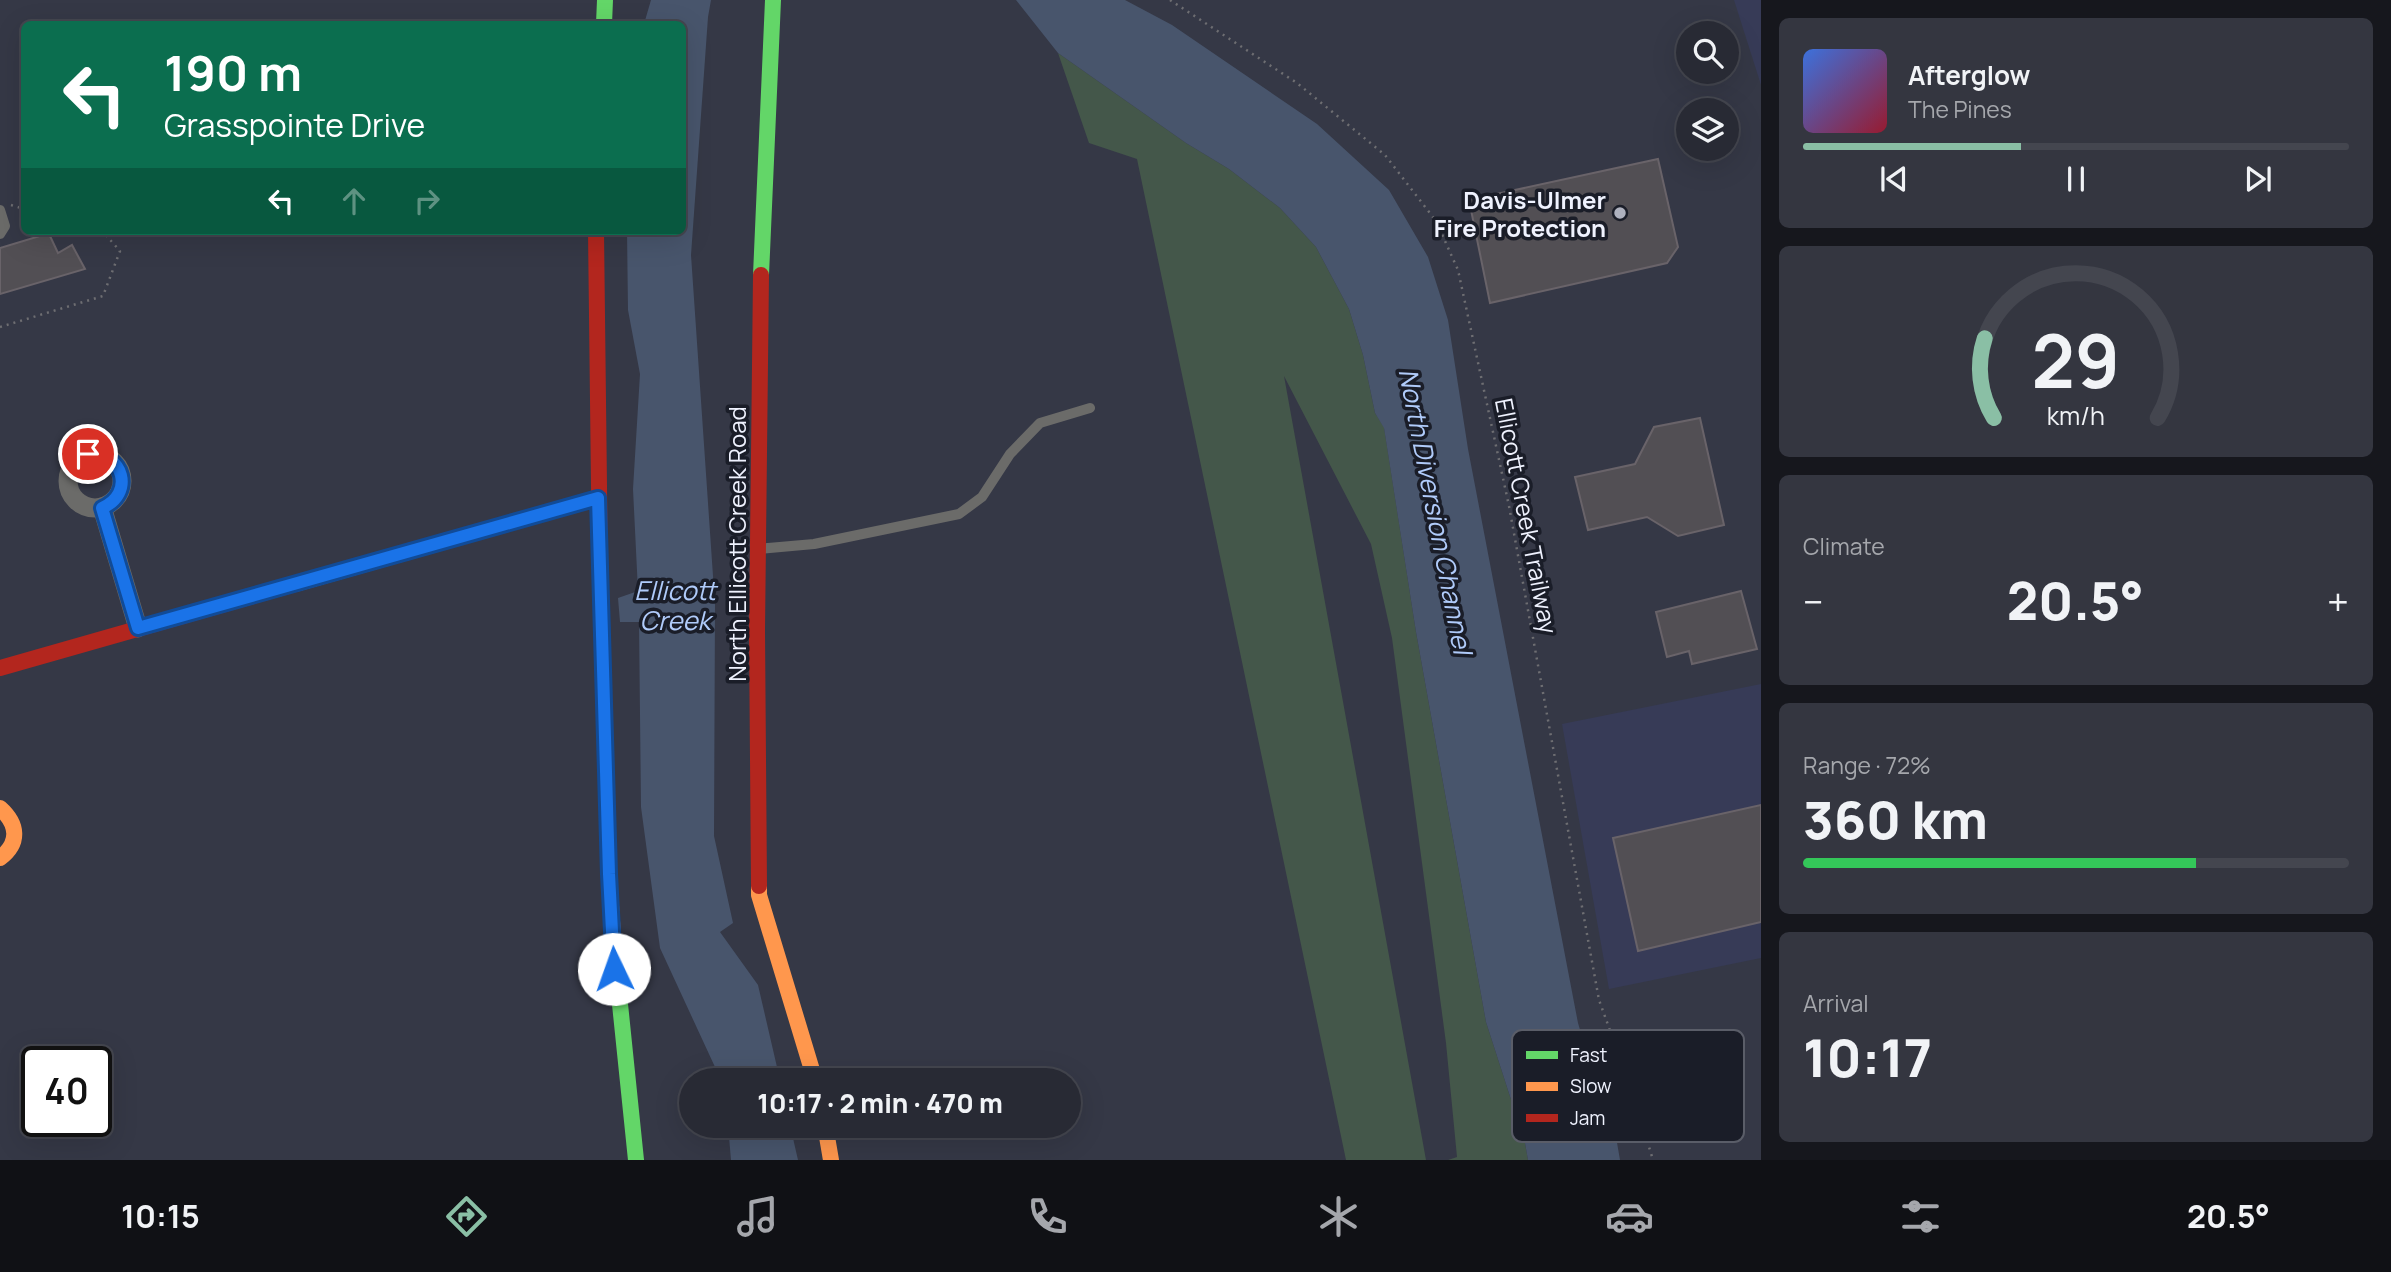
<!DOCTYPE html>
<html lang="en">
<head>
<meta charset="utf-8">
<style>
  :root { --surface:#282a34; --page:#343640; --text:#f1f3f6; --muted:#a5a7ac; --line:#44464f; --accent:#8abfa5 }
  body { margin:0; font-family:Manrope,sans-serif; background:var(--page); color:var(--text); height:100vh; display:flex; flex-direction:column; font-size:26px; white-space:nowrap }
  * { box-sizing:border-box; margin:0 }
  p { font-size:23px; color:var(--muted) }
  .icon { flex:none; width:38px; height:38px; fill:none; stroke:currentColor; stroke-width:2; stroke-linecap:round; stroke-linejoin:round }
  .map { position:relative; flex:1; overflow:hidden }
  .details { display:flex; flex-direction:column; gap:18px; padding:18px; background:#16171d; width:630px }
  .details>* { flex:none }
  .hud { position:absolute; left:21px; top:21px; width:665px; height:214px; border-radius:10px; box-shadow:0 7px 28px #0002,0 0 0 2px var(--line); background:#0b6e4f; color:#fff; overflow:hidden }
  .controls { position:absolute; left:1676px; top:21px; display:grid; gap:14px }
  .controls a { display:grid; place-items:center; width:63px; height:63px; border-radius:50%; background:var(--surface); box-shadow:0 7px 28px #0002,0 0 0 2px var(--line); font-size:35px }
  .speed { position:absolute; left:21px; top:1046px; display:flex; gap:14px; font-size:35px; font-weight:700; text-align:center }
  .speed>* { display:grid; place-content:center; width:91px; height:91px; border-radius:50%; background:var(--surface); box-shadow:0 7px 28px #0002,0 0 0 2px var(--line); line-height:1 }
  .speed .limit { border:4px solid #111; border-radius:10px; background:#fff; color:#111 }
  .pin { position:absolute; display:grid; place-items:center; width:60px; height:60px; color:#fff; margin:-30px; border:4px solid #fff; border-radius:50%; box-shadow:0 2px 7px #0007 }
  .me { position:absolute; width:77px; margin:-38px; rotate:357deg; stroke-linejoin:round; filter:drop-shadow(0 0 5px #0008) }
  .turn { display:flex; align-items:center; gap:24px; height:147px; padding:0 28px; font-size:32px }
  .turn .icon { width:91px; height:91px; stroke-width:2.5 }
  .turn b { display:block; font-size:49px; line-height:60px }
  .lanes { display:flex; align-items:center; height:66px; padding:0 28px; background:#0003; justify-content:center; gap:35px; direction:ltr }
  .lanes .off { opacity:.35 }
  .big { font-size:52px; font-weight:800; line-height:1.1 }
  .details .tile { flex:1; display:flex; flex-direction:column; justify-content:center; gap:10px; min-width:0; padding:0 24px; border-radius:10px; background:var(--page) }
  .details .dial { align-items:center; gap:0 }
  .dial svg { height:182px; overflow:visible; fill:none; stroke:var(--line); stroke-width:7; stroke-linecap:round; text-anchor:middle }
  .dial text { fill:var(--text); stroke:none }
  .song { display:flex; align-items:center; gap:21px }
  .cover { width:84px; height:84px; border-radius:10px; background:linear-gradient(135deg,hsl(220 70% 55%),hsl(350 70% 35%)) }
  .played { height:7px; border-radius:4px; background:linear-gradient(90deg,var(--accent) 40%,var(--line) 40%) }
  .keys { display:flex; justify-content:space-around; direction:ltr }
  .heat { display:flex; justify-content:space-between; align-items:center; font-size:38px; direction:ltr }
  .charge { height:10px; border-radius:5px; background:linear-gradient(90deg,#34c759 72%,var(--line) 0) }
  .trip { position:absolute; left:679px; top:1068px; width:402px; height:70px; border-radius:35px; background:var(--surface); box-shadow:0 7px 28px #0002,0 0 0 2px var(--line); font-weight:800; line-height:70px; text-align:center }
  .tab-bar { display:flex; height:112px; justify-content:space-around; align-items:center; background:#101115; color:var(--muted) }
  .tab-bar .icon { width:49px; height:49px }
  .tab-bar .on { color:var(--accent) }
  .tab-bar b { font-size:32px; color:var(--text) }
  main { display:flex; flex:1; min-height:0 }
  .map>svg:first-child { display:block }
  .built { fill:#373b57 }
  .green { fill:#44574a }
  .water { fill:#48556c }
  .building { fill:#524f54; stroke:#696369; stroke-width:2 }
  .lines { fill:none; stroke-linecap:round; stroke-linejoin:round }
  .path { stroke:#6e6e72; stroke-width:2.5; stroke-dasharray:2 5; stroke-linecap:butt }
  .lane { stroke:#6b6b69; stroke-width:10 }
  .street { stroke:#6b6b69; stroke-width:19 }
  .fast { stroke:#63d668; stroke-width:16 }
  .slow { stroke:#ff974d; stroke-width:16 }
  .jam { stroke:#b3261e; stroke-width:16 }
  .route-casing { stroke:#114b97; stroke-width:18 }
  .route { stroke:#1a73e8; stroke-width:12 }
  .poi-dot { fill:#aeb1be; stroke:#1a1d28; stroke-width:2.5 }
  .labels { text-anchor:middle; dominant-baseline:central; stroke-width:7; stroke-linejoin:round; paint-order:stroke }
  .poi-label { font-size:24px; font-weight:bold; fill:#eff2fe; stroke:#1a1d28; text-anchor:end }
  .street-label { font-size:24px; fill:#eff2fe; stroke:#1a1d28 }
  .water-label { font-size:26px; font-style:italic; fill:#b0cbfa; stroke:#1a1d28 }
  .key { fill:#1a1d28; stroke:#5a5d68; stroke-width:2 }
  .key-label { font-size:19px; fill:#eff2fe }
</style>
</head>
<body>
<main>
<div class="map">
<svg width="1761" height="1160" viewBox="0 0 1761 1160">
  <rect width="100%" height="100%" fill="#353846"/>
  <g class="built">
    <path d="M1734 0H1761V85Z"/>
    <path d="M1761 684V958L1609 989 1562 724Z"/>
  </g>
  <path class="green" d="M1058 53 1186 143 1229 169 1280 208 1316 247 1349 309 1363 355 1375 413 1384 427 1416 632 1486 1022 1525 1143 1528 1160H1448L1457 1157 1446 1043 1392 638 1371 544 1284 376 1426 1160H1346L1137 159 1089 143Z"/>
  <g class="water">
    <path d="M651 0H711L708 17 691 255 715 605 714 836 733 923 720 932 758 985 780 1080H721L660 948 641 807 639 622H620L618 598 638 591 633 489 640 374 628 310 627 231H682V24H644Z"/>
    <path d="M1016 0H1125L1172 25 1317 124 1389 190 1428 257 1448 320 1468 449 1578 1023 1589 1060 1611 1108 1620 1160H1528L1525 1143 1486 1022 1416 632 1384 428 1375 413 1363 355 1349 309 1316 247 1280 208 1229 169 1186 143 1058 53Z"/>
    <path d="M728 1125H790L798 1160H731Z"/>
  </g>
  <g class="building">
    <path d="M1658 159 1678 247 1667 263 1490 303 1469 200Z"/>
    <path d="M43 235 50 236 58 253 72 245 85 269 0 294V248Z"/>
    <path d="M1700 418 1724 525 1678 536 1647 517 1588 530 1575 477 1635 464 1654 427Z"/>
    <path d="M1741 591 1757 649 1692 664 1689 651 1667 657 1656 612Z"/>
    <path d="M1761 805V922L1638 951 1613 838Z"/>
  </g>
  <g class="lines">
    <g class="path">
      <path d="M1170 0 1297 83 1385 155 1436 221 1458 270 1509 506 1599 1000 1632 1091 1653 1160"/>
      <path d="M11 205 24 209"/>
      <path d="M0 327 103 296 120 251 104 233 97 231"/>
    </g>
    <g class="lane">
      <path d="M0 210 5 226 0 234"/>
      <path d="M758 549 814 544 959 514 982 497 1010 454 1040 423 1090 408"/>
    </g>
    <g class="street">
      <circle cx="95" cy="481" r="27"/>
      <path d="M102 507 138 628"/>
    </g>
    <g class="fast">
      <path d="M604 24 605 0"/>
      <path d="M761 275 773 0"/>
      <path d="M613 936 636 1160"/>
    </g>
    <g class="slow">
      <path d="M600 570 609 875 613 936"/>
      <path d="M295 584 598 498"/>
      <path d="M0 808C18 824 20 843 0 858"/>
      <path d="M759 886V895L815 1080"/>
      <path d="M825 1125 831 1160"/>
    </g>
    <g class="jam">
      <path d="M596 231 600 570"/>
      <path d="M0 668 295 584"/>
      <path d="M759 886 757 631 761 275"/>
    </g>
  </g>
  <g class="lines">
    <g class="route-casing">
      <path id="route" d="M88 454C124 452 135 494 102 508L138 628 598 498 609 874 614 969"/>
    </g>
    <use href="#route" class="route"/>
  </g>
  <circle class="poi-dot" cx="1620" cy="213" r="7"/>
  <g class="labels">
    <g class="poi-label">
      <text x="1606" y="199">Davis-Ulmer<tspan x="1606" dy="28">Fire Protection</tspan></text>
    </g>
    <g class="street-label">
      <text transform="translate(1527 516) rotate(79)">Ellicott Creek Trailway</text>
      <text transform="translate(736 544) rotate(-90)">North Ellicott Creek Road</text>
    </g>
    <g class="water-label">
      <text transform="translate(1436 511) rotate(79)">North Diversion Channel</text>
      <text x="675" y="590">Ellicott<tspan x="675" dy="30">Creek</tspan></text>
    </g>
  </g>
  <rect x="1512" y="1030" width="232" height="112" rx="10" class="key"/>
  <rect x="1526" y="1051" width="32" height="8" fill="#63d668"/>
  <rect x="1526" y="1082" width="32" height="9" fill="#ff974d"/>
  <rect x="1526" y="1114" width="32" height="8" fill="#b3261e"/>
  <g class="key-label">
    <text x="1570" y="1062">Fast</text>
    <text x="1570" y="1093">Slow</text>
    <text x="1570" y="1125">Jam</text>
  </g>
</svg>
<div class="controls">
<a><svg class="icon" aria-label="search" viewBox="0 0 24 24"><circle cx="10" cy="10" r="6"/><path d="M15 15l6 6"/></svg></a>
<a><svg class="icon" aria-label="layers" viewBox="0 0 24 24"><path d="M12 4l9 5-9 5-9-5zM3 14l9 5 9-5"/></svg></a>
</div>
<div class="speed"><div class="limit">40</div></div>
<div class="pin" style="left:88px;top:454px;background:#d93025"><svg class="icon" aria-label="arrive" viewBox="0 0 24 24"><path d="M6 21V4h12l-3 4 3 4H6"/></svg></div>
<svg class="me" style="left:614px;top:969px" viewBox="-20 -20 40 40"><circle r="19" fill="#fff"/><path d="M0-13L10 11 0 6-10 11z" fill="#1a73e8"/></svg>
<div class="trip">10:17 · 2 min · 470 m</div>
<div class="hud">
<div class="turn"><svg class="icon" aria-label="left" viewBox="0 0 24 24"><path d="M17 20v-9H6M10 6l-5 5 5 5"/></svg><div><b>190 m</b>Grasspointe Drive</div></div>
<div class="lanes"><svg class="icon" aria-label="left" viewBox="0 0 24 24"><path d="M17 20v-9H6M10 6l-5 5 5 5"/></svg><svg class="icon off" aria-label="ahead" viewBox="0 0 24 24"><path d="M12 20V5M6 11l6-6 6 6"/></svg><svg class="icon off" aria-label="right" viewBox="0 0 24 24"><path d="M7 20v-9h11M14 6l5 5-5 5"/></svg></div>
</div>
</div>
<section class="details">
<div class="tile">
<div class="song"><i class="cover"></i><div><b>Afterglow</b><p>The Pines</p></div></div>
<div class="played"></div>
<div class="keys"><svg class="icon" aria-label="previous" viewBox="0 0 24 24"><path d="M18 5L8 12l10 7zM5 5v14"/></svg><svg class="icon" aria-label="pause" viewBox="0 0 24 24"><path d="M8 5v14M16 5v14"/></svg><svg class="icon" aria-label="next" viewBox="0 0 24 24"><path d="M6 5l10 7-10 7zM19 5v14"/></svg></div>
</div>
<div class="tile dial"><svg viewBox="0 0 100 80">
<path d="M14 69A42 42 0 1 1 86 69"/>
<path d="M14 69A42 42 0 0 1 10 34" stroke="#8abfa5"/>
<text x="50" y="56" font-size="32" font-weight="700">29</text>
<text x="50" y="72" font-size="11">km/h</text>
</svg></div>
<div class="tile"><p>Climate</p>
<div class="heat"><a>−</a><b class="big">20.5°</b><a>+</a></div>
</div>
<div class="tile"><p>Range · 72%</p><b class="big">360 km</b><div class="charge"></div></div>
<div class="tile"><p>Arrival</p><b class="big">10:17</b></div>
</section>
</main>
<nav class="tab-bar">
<b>10:15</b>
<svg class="icon on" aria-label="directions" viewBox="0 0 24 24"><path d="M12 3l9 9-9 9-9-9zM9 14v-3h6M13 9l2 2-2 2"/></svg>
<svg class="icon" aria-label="music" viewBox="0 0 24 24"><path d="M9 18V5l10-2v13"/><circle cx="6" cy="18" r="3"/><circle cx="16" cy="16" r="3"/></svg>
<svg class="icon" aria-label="phone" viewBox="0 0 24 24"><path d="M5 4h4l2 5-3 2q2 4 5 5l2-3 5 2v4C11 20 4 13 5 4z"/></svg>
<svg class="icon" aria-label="climate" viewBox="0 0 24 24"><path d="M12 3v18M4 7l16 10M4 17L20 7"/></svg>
<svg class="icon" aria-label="car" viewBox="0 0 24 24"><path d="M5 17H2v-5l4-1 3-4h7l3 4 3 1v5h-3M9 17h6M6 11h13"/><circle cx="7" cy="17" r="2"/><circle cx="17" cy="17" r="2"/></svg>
<svg class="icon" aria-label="filters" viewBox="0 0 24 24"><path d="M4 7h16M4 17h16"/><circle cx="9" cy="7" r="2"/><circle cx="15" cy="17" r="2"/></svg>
<b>20.5°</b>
</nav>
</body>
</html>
